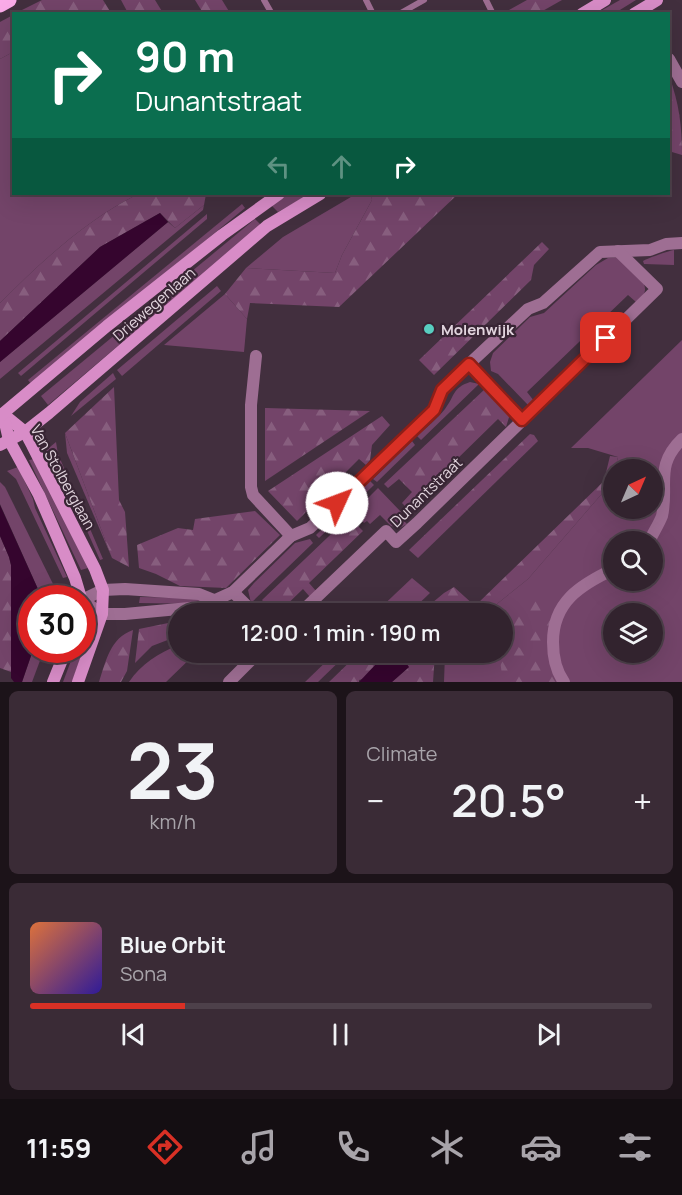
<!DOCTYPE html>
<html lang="en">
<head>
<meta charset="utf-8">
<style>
  :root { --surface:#32232e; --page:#3a2b36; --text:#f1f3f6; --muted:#a8a4aa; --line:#4d404a; --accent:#d93025 }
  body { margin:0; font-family:Manrope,sans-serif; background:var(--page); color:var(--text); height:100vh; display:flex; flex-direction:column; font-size:22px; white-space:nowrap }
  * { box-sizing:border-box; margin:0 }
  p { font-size:20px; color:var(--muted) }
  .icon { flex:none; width:33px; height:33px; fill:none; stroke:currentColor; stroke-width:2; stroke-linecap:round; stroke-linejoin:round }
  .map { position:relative; height:682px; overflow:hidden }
  .details { display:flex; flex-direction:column; gap:9px; padding:9px; background:#1c1319; flex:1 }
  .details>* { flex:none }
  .hud { position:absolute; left:12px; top:12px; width:658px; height:183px; border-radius:0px; box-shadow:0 6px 24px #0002,0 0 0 2px var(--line); background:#0b6e4f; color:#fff; overflow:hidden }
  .needle { width:39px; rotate:44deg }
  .fabs { position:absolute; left:603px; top:459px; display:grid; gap:12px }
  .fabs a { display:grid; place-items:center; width:60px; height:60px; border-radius:50%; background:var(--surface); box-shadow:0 6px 24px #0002,0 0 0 2px var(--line); font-size:30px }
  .speed { position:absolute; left:18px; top:585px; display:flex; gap:12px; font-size:30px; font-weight:700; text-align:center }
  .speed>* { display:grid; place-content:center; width:78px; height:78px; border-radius:50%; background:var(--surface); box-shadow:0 6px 24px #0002,0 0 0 2px var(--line); line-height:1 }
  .speed .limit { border:9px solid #d22; background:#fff; color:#111 }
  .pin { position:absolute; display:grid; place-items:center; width:51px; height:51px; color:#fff; margin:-26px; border-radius:12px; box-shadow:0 3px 9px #0006 }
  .me { position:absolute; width:66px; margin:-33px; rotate:47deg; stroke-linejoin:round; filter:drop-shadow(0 0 4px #0008) }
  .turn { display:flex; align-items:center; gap:21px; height:126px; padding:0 24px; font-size:27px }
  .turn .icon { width:78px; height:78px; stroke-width:2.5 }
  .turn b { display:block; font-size:42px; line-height:51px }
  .lanes { display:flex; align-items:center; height:57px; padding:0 24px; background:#0003; justify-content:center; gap:30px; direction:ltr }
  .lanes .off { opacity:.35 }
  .big { font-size:45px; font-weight:600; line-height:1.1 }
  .details .widget { flex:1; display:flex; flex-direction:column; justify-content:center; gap:9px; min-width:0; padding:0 21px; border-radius:9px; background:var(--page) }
  .details .dial { align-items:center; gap:0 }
  .dial b { font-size:78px; line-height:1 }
  .song { display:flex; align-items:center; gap:18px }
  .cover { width:72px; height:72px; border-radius:9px; background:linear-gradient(135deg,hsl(20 70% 55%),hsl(250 70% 35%)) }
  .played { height:6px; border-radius:3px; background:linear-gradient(90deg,var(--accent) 25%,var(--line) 25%) }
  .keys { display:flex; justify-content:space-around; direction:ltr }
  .heat { display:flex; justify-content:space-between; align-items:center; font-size:33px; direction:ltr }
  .details .tiles { flex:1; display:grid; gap:9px; grid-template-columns:1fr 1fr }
  .widget:last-child { grid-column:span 2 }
  .trip { position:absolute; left:168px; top:603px; width:345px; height:60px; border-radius:30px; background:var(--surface); box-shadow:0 6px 24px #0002,0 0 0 2px var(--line); font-weight:600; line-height:60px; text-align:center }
  .menu { display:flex; height:96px; justify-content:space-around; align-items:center; background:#140e12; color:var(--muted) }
  .menu .icon { width:42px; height:42px }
  .menu .active { color:var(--accent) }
  .menu b { font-size:27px; color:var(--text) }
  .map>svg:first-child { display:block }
  .green { fill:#734469; fill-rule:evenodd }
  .forest { fill:url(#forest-firs) }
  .water { fill:#35052e }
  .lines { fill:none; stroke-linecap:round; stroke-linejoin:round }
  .lane { stroke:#9e6e93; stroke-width:6 }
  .street { stroke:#9e6e93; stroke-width:12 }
  .secondary { stroke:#d88cc7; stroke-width:12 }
  .primary { stroke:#faabe8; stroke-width:15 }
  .route-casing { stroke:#8d1f18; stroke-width:15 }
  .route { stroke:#d93025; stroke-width:10 }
  .poi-dot { fill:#58cec0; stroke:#382534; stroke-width:2 }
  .labels { text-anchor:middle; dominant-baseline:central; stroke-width:4.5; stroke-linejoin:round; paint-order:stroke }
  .street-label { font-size:15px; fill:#e2d5de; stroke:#382534 }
  .poi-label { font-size:15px; font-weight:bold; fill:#e2d5de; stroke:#382534; text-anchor:start }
</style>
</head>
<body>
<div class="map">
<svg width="682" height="682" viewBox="0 0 682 682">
  <defs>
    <pattern id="forest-firs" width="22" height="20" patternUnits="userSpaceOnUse" patternTransform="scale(1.5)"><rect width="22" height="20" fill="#734469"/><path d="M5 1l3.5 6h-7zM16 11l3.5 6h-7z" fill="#875e7e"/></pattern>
  </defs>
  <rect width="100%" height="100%" fill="#422f3e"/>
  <g class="green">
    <path d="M620 0H636L615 13H597Z"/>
    <path d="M13 52 14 194H138C85 221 42 261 0 303V59Z"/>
    <path d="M289 194H310L278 212 271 205Z"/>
    <path d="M356 194H371L372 200 342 255 335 273 246 268 283 237Z"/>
    <path d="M242 204 245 208 31 384 28 380Z"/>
    <path d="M204 205 203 210 0 379V362L168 222 175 228Z"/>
    <path d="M207 214V219L21 376 18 373Z"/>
    <path d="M255 219 261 225 48 405 41 396Z"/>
    <path d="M674 250V265L644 264 643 261C648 258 668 251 674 250Z"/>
    <path d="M619 257 644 284C647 293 643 296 636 302L628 295 527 392 534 401 528 405 498 374 491 371 490 362 493 353 530 317 544 313 596 265 608 258Z"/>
    <path d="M217 286 221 291 122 376 117 370Z"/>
    <path d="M225 294 247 319 244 352 164 345Z"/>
    <path d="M682 340V682H444L445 653 502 652V614L480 613 488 611 528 579 612 482 613 476 614 508H652V470L615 469 618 457 588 448H571ZM614 542H652V580H614ZM614 614H652V652H614Z"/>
    <path d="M113 373 116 379 71 416 80 402Z"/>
    <path d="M470 382 479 384 421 440 417 436C426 428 437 419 445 409 455 396 452 388 470 382Z"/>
    <path d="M65 433 112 558 67 453Z"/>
    <path d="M412 441 415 445 377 482 373 479Z"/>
    <path d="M56 442 58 454 103 559 100 560 68 488 57 481 44 452Z"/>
    <path d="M35 459 88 568 81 570 29 460Z"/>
    <path d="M18 467 33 499 35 508 67 577 63 578 16 479 7 471Z"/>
    <path d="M370 481 374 485 319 538 316 535Z"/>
    <path d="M0 482 5 487 60 598H42L0 504Z"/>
    <path d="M378 488 402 513 399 516 407 524 400 528 391 526 380 515 370 524 367 521 364 523 354 512Z"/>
    <path d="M310 539 313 543 251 603 248 590 254 583 295 543Z"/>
    <path d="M412 578 430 593 409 613H375Z"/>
    <path d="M140 597 200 598V604L139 603Z"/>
    <path d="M83 631 89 634 72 682H63L75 650H82Z"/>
    <path d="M178 645V652L196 653 166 682H129C141 664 159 653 178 645Z"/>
    <path d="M33 650H44L32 682H22Z"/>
    <path d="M335 653H348L318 682H305Z"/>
  </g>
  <g class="forest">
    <path d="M42 0H103L111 13H16Z"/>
    <path d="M121 0H155L163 13H128Z"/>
    <path d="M195 0H222L230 13H203Z"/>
    <path d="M527 0H562L539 13H511L509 10Z"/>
    <path d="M13 15V52L0 59V22Z"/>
    <path d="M669 76C679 102 682 127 682 155L672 152Z"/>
    <path d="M138 194H206L204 205 175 228 160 213 100 247 0 341V303C42 261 85 221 138 194Z"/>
    <path d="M371 194H458L339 307 250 303 247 319 225 294 246 268 335 273 342 255 372 200Z"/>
    <path d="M542 242 549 249 534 265 531 280 434 375 419 360Z"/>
    <path d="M114 387 119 500 125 512 129 567 112 558 65 433Z"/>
    <path d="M485 389 510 414 506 427 498 419 407 508 402 503 412 492 399 479 388 488 384 484Z"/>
    <path d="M265 408H266L370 411 265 481Z"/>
    <path d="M382 416 390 425 372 445 370 460 366 465 359 459 336 482 342 488 335 495 329 489 297 521 268 491Z"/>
    <path d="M530 434 534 435 538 441 418 558 409 550Z"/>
    <path d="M610 456 618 457 615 469 614 470 612 482 528 579 488 611 480 614 420 613 444 593 454 587 475 606 604 481Z"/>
    <path d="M255 511 280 535 226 588 180 586 156 574 139 568 137 545 178 528 193 530 195 519Z"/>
    <path d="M349 517 363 531 309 583 316 591 310 597 303 589 278 613H272L273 612 262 600Z"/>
    <path d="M0 536 9 557 11 565V672L0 668Z"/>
    <path d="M540 596 541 606 551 623 549 648 521 639 503 627 502 616Z"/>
    <path d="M178 621V636L152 646 135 663 139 629Z"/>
    <path d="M133 630 127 671 121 682H99C106 661 110 638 133 630Z"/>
    <path d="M503 636 520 648 549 657 558 682H503L499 653 502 652Z"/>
    <path d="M359 653H435L433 682H392L409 667 359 680V682H329Z"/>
  </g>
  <g class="water">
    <path d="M160 213 168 222 0 362V341L100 247Z"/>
    <path d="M0 505 42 598H32V650H33L22 682H14L11 678V565L9 557 0 536Z"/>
    <path d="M400 654 409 667 392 682H359L376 664Z"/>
  </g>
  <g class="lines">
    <g class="lane">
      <path d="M264 0 272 14"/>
      <path d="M366 0 373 14"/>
      <path d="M486 0 493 14"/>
      <path d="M399 14 424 0"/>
    </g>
    <g class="street">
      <path d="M669 59 682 82"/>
      <path d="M256 356 251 405V487L253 495 291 536"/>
      <path d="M469 364 522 420"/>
      <path d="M649 542C653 533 659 524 662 516 669 485 654 466 682 439"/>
      <path d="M233 592 255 614"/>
      <path d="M82 600 102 614H125L200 607 233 592 291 536 310 528 364 477 434 410 442 390 469 364 528 309 543 303 600 252 650 250 666 244 682 243"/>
      <path d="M82 600 103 590 125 589 199 594 214 600"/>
      <path d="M299 614 386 531 396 542 417 523 657 289 618 251"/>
      <path d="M229 682 259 652"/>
      <path d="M564 682C556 671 553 656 553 642 553 602 580 585 614 569"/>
    </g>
    <g class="secondary">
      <path d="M582 14 605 0"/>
      <path d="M634 14 657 0"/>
      <path d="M3 414 25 432 32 445 95 569 103 590 102 614 78 682"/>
      <path d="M3 414 9 440 39 495 75 578 81 598"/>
      <path d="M0 416 107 326 222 235 279 194"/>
      <path d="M0 445 25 432 49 413 267 226 320 194"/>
      <path d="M53 682 66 650"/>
    </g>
    <path class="primary" d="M0 5 9 0"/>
  </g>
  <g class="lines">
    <g class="route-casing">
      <path id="route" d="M337 503 434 410 442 390 469 364 522 420 606 338"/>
    </g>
    <use href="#route" class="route"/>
  </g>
  <circle class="poi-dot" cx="429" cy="329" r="6"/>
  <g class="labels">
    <g class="street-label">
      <text transform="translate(154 304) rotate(-41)">Driewegenlaan</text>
      <text transform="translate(63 477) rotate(61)">Van Stolberglaan</text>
      <text transform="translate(426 492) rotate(-44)">Dunantstraat</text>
    </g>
    <g class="poi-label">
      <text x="441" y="329">Molenwijk</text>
    </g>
  </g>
</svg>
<div class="fabs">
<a><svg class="needle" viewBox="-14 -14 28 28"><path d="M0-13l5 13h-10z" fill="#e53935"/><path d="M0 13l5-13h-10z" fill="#a8a4aa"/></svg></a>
<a><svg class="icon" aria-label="search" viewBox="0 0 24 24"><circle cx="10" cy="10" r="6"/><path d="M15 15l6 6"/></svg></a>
<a><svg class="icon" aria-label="layers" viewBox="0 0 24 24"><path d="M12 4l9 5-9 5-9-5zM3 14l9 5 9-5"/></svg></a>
</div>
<div class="speed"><div class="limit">30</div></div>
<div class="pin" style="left:606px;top:338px;background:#d93025"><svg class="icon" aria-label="arrive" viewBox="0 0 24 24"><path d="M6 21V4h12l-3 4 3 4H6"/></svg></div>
<svg class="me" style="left:337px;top:503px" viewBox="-20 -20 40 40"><circle r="19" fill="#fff"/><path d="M0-13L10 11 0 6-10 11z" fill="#d93025"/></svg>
<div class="trip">12:00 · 1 min · 190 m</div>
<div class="hud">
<div class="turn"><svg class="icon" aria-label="right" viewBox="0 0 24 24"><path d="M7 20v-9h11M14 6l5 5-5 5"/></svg><div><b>90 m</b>Dunantstraat</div></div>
<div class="lanes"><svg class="icon off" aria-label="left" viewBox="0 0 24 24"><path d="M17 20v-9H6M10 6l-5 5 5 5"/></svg><svg class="icon off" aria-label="ahead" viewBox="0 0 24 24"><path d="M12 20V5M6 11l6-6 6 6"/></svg><svg class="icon" aria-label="right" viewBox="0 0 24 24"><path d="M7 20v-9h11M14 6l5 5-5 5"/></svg></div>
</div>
</div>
<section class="details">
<div class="tiles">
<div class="widget dial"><b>23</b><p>km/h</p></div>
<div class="widget"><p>Climate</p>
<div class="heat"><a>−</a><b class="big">20.5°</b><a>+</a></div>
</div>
<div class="widget">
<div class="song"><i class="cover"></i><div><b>Blue Orbit</b><p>Sona</p></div></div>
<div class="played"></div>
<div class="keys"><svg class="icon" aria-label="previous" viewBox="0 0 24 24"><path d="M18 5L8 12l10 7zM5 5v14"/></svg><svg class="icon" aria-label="pause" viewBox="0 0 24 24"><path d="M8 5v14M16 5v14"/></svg><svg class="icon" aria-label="next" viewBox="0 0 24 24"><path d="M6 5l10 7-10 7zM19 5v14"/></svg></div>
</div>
</div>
</section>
<nav class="menu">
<b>11:59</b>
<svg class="icon active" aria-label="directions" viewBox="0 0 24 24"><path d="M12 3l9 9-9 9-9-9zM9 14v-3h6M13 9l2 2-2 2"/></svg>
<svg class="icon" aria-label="music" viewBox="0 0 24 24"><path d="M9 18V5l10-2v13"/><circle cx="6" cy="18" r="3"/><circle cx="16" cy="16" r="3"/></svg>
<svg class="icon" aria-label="phone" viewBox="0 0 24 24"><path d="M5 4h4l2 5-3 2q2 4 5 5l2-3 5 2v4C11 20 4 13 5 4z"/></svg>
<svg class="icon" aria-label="climate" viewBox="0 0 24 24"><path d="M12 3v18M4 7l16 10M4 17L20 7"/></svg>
<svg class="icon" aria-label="car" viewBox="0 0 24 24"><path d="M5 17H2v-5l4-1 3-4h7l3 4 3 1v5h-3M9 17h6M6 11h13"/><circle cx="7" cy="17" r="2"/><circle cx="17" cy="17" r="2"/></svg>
<svg class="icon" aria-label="filters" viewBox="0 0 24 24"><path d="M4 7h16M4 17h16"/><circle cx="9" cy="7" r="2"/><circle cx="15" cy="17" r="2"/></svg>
</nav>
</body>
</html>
